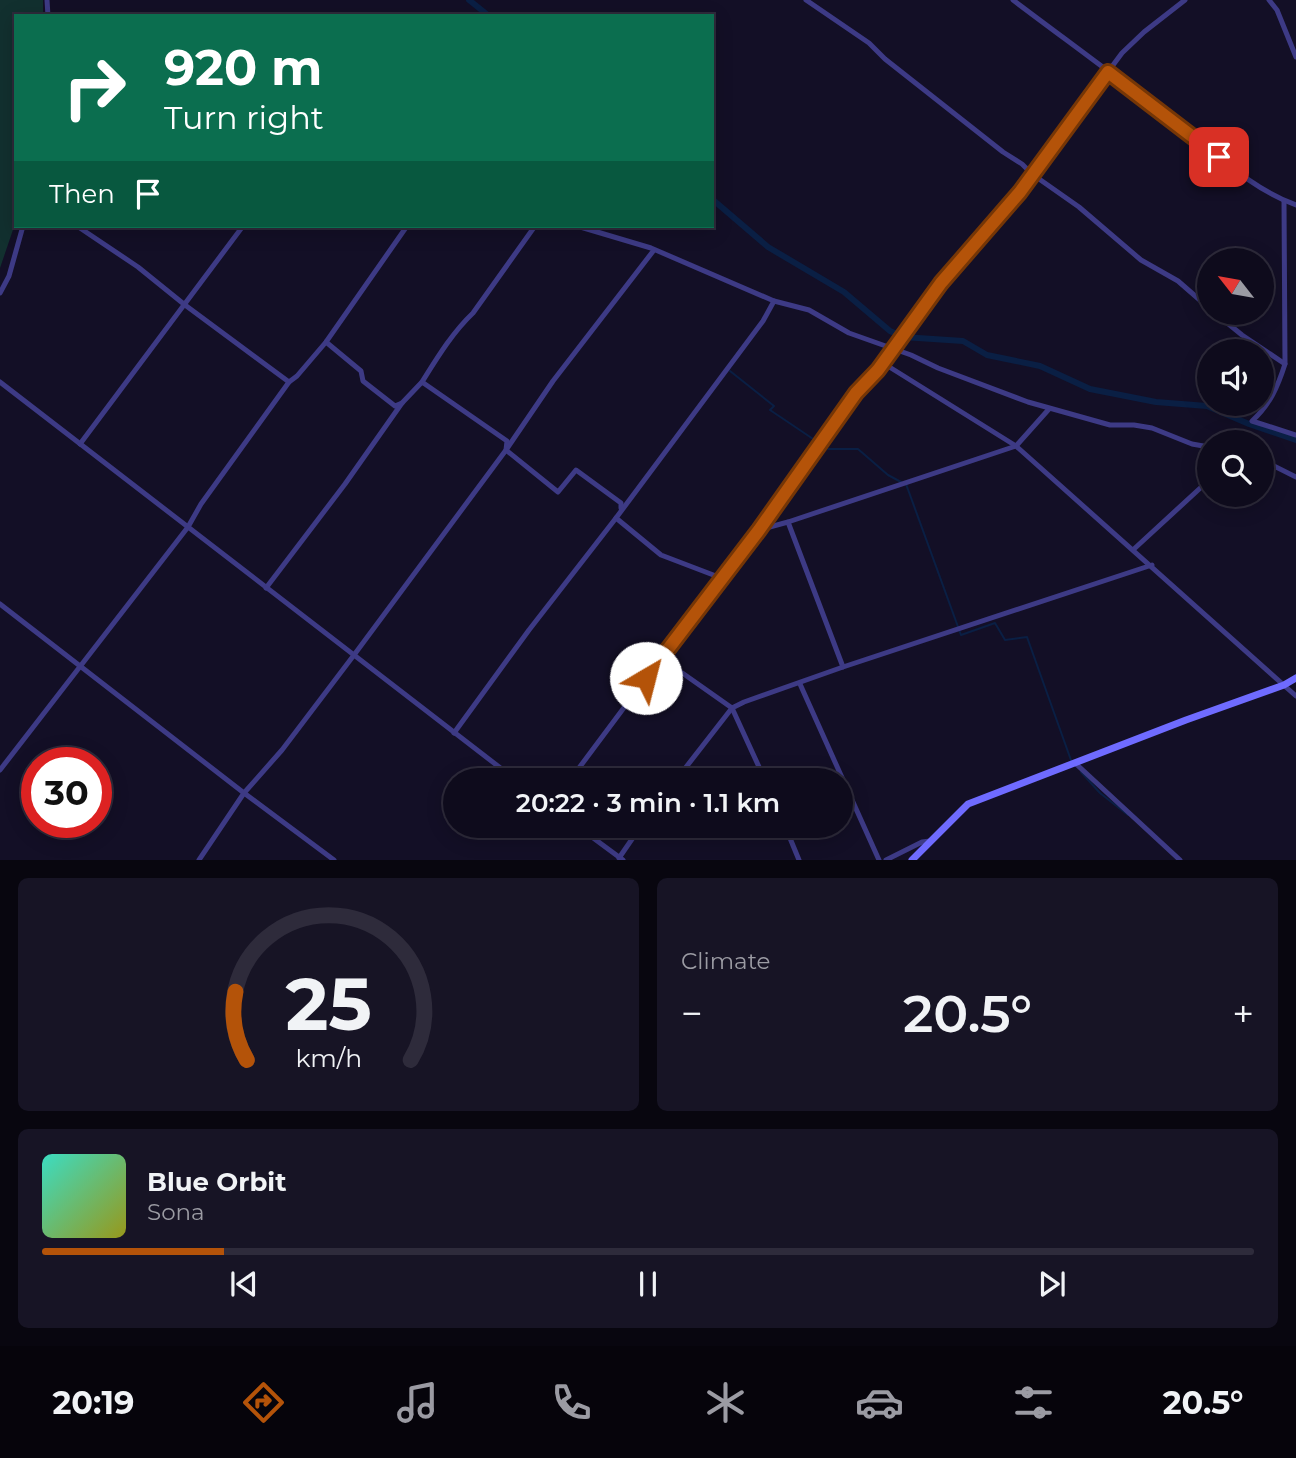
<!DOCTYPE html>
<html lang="en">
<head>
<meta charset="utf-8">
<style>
  :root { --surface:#0e0b1c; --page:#171425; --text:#f1f3f6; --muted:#9b9ba3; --line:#2e2b3b; --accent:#b45309 }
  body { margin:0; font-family:Montserrat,sans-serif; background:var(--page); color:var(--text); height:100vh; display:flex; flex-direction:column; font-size:26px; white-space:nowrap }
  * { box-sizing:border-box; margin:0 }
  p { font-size:23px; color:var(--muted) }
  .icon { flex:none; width:38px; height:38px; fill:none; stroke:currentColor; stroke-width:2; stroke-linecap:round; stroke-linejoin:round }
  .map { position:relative; height:860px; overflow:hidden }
  .panel { display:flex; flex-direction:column; gap:18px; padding:18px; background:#08060f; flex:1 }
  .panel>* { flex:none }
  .hud { position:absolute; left:14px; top:14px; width:700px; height:214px; border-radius:0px; box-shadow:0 4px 18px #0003,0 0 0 2px var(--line); background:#0b6e4f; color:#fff; overflow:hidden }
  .needle { width:46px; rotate:301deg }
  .tools { position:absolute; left:1197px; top:248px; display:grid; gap:14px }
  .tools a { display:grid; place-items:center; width:77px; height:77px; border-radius:50%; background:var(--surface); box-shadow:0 4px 18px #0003,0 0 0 2px var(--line); font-size:35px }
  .speed { position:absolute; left:21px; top:747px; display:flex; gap:14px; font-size:35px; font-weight:700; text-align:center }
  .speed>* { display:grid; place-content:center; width:91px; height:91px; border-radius:50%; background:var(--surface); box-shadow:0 4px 18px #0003,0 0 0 2px var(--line); line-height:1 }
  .speed .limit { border:10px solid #d22; background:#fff; color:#111 }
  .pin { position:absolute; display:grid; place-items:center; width:60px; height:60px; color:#fff; margin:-30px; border-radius:14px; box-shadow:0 4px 10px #0006 }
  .me { position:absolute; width:77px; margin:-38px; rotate:37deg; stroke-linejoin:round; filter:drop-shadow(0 0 5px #0008) }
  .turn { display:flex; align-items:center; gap:24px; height:147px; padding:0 35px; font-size:32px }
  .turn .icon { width:91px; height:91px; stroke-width:2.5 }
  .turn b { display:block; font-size:49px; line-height:60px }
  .then { display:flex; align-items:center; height:66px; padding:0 35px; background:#0003; gap:14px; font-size:26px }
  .big { font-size:52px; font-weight:600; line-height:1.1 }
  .panel .card { flex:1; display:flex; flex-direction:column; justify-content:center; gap:10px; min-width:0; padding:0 24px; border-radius:10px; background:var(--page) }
  .panel .dial { align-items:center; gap:0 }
  .dial svg { height:182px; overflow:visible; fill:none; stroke:var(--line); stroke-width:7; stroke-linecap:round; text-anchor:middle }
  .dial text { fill:var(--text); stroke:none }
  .song { display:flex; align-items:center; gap:21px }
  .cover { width:84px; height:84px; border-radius:10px; background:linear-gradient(135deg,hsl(170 70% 55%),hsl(60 70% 35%)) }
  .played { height:7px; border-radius:4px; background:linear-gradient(90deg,var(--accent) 15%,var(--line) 15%) }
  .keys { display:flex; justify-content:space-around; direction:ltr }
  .heat { display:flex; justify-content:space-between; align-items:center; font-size:38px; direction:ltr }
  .panel .tiles { flex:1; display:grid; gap:18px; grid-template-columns:1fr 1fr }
  .card:last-child { grid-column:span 2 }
  .trip { position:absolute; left:443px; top:768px; width:410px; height:70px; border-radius:35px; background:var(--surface); box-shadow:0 4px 18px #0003,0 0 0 2px var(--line); font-weight:600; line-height:70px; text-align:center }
  .dock { display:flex; height:112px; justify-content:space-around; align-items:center; background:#06040b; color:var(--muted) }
  .dock .icon { width:49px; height:49px }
  .dock .selected { color:var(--accent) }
  .dock b { font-size:32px; color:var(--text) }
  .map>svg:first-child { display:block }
  .green { fill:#12302f }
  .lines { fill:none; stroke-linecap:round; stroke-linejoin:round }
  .stream { stroke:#0a1f44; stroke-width:2 }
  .canal { stroke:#0a1f44; stroke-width:6 }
  .street { stroke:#3d3a85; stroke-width:5 }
  .secondary { stroke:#6f6bff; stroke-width:7 }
  .route-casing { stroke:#753606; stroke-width:18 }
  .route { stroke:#b45309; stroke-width:12 }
</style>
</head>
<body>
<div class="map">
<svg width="1296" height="860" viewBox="0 0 1296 860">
  <rect width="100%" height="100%" fill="#130f26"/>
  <path class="green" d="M0 0H43V16H16V221L0 268Z"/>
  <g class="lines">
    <g class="stream">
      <path d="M730 371 774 406 770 410 828 449H858L888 475 901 482"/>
      <path d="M906 484 961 635 995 623 1005 640 1027 637 1072 763"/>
      <path d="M1081 772 1100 793 1128 815"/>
    </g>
    <g class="canal">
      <path d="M469 0 489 16"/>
      <path d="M712 199 768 247 844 292 890 331 903 337 963 341 987 355 1040 366 1090 389 1156 402 1207 406 1249 424 1296 440"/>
    </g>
    <g class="street">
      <path d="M47 0 48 16"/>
      <path d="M806 0 869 43 885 59 1003 152 1022 164 1032 174 1020 192 941 283 883 363 1016 446 1296 696"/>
      <path d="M1013 0C1066 40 1120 79 1172 120 1212 150 1249 188 1296 205"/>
      <path d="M1185 0 1144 32 1122 53 1032 174 1079 207 1141 260 1178 281 1209 308"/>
      <path d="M1269 0 1277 10 1296 57"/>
      <path d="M1284 201 1285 364"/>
      <path d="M77 226 138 267 185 305 289 382"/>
      <path d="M577 226 651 248 774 301 809 310 849 333 911 355 938 368 1028 402 1110 425H1134L1152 428 1192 444 1209 447"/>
      <path d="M0 293 9 276 23 226"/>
      <path d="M1215 313 1242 335 1285 364C1278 386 1270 405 1252 421L1296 435"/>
      <path d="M326 342 361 371 363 381 395 406 402 403"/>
      <path d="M0 382 516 780"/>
      <path d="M422 382C437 358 452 333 473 313L535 226"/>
      <path d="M80 444 243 226"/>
      <path d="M1262 460 1296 477"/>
      <path d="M788 522 843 667"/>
      <path d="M759 530 788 522 1016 446 1049 409"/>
      <path d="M1134 549 1209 480"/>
      <path d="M719 579 759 530 856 393 883 363"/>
      <path d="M266 588 345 484 402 403 422 382 507 441 506 450 558 492 576 470 621 503V508"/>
      <path d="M0 604 244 793 334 860"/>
      <path d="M800 684 879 860"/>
      <path d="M454 733 529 630 616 518"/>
      <path d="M1075 763 1180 860"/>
      <path d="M0 770 188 527 201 504 289 382 297 376 326 342 407 226"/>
      <path d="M570 780 661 658"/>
      <path d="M676 780 732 708 744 702 843 667 1152 565"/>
      <path d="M765 780 732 708 661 658 719 579 716 576 661 555 616 518 763 321 774 301"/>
      <path d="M577 826 623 860"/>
      <path d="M785 826 799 860"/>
      <path d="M619 858 641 826"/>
      <path d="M199 860 244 793 282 750 354 655 506 450 553 381 654 250"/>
      <path d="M886 860 922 842 930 841"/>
    </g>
    <path class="secondary" d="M912 860 968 804 1186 720 1284 685 1296 678"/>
  </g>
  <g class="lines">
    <g class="route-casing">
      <path id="route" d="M646 678 759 530 856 393 878 370 941 283 1020 192 1108 72 1219 157"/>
    </g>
    <use href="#route" class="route"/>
  </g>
</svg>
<div class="tools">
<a><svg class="needle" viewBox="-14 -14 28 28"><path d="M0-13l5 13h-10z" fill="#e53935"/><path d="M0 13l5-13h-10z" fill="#9b9ba3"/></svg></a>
<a><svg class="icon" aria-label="sound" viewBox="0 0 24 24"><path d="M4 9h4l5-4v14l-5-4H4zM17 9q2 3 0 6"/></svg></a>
<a><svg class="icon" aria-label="search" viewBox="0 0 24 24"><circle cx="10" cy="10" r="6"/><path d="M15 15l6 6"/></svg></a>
</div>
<div class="speed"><div class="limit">30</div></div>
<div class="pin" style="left:1219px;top:157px;background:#d93025"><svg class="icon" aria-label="arrive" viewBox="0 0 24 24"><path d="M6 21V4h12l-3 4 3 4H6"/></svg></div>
<svg class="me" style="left:646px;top:678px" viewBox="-20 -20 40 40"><circle r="19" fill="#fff"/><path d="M0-13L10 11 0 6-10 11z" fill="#b45309"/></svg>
<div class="trip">20:22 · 3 min · 1.1 km</div>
<div class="hud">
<div class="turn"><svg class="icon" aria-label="right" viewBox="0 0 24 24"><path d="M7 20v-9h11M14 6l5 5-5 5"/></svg><div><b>920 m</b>Turn right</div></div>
<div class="then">Then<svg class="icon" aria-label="arrive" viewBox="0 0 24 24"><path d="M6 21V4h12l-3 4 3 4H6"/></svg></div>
</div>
</div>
<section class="panel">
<div class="tiles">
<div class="card dial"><svg viewBox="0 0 100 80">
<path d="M14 69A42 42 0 1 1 86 69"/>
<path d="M14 69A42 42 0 0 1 9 39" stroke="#b45309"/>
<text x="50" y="56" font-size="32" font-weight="700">25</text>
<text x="50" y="72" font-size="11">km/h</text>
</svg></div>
<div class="card"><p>Climate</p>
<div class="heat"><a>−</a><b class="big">20.5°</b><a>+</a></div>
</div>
<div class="card">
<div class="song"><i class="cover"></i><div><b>Blue Orbit</b><p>Sona</p></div></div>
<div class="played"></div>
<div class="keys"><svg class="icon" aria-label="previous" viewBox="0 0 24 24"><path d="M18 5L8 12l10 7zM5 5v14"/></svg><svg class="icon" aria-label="pause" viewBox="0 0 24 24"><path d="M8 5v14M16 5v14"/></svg><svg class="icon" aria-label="next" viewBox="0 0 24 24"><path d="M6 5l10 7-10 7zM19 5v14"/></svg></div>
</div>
</div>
</section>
<nav class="dock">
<b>20:19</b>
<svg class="icon selected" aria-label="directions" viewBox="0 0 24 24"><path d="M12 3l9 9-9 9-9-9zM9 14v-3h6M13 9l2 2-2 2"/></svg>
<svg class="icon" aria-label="music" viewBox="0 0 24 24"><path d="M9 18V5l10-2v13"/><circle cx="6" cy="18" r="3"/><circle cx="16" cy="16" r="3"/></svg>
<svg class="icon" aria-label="phone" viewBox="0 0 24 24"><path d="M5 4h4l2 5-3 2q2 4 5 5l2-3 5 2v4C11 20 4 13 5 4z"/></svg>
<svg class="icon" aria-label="climate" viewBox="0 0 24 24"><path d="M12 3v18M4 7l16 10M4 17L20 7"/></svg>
<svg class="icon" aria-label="car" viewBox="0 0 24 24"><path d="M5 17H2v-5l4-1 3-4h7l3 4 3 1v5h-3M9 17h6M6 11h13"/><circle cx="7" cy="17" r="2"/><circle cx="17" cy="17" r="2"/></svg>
<svg class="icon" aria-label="filters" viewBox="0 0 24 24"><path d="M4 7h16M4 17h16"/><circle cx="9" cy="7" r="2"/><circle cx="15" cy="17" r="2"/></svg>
<b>20.5°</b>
</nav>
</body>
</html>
